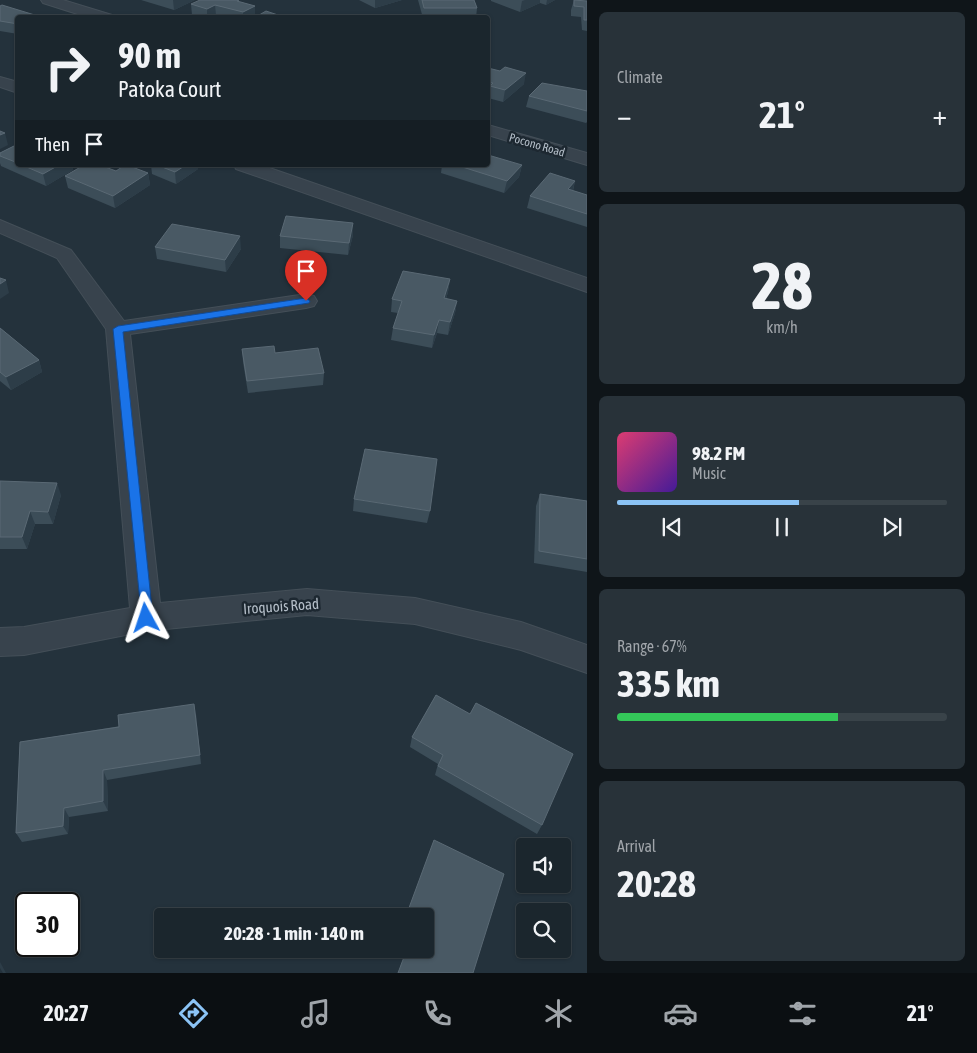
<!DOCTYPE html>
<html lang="en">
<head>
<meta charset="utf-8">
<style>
  :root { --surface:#1b262d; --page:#283239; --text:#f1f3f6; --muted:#a0a5aa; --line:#394349; --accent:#8bc3f5 }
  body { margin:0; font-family:"Asap Condensed",sans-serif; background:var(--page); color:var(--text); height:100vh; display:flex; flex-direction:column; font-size:19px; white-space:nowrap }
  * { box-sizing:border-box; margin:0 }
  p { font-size:16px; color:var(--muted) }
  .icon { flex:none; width:28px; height:28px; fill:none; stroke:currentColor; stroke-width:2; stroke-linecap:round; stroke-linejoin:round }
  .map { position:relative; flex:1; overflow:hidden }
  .details { display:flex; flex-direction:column; gap:12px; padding:12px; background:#0f1519; width:390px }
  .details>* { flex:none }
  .guide { position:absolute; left:15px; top:15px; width:475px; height:152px; border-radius:5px; box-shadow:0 1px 4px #0004,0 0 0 1px var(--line); background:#1b262d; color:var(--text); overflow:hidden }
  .fabs { position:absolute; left:516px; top:838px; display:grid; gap:10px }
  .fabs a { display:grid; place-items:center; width:55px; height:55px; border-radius:5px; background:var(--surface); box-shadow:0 1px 4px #0004,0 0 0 1px var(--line); font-size:25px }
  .speed { position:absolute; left:15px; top:892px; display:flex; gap:10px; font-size:25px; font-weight:700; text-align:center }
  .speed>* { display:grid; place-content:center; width:65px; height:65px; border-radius:50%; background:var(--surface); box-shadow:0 1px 4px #0004,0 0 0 1px var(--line); line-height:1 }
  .speed .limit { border:2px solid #111; border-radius:8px; background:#fff; color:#111 }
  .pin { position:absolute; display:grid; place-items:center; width:42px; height:42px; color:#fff; margin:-51px -21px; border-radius:50% 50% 50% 0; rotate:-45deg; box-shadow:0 0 5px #0007 }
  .pin .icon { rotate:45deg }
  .me { position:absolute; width:55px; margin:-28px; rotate:355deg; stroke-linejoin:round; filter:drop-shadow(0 0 4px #0008) }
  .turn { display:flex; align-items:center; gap:18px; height:105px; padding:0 20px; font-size:22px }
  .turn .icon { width:65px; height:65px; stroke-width:2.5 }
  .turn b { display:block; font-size:35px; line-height:42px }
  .then { display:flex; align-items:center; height:48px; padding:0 20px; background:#0003; gap:10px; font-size:19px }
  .big { font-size:38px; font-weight:700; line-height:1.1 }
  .details .card { flex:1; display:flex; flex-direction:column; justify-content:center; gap:8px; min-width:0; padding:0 18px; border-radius:8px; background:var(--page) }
  .details .dial { align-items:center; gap:0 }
  .dial b { font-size:65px; line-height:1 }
  .song { display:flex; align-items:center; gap:15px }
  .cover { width:60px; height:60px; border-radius:8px; background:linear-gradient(135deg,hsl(340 70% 55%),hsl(260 70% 35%)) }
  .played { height:5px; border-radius:2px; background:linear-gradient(90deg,var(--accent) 55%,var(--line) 55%) }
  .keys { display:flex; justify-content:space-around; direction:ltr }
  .heat { display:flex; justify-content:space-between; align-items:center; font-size:28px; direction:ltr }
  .charge { height:8px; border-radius:4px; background:linear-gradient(90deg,#34c759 67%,var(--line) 0) }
  .trip { position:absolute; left:154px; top:908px; width:280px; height:50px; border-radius:5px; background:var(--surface); box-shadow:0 1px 4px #0004,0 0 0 1px var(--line); font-weight:700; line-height:50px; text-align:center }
  .dock { display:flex; height:80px; justify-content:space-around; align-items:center; background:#0b0f12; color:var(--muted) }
  .dock .icon { width:35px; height:35px }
  .dock .on { color:var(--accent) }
  .dock b { font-size:22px; color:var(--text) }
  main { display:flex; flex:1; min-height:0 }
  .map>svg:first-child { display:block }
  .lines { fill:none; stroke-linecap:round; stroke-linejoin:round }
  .minor-casing { stroke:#444f58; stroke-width:2 }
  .minor { fill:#38434d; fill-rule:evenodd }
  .wall { fill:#3c4d58 }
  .shaded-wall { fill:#2d3d48 }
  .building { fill:#495964; stroke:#5a6974 }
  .route { fill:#1a73e8; stroke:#114b97 }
  .labels { text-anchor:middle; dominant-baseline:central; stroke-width:5; stroke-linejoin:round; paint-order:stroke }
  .far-street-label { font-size:12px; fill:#b4bec8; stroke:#1d2831 }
  .street-label { font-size:15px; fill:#b4bec8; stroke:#1d2831 }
</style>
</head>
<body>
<main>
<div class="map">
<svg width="587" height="973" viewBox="0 0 587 973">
  <rect width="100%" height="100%" fill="#24323c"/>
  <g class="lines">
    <g class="minor-casing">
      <g id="minor">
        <path d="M41 0H63L112 15 114 18H90L43 3Z"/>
        <path d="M0 77 18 82V93L0 87Z"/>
        <path d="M488 125 587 153V165L488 135Z"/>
        <path d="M234 165H261L587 278V292L236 169Z"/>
        <path d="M0 220 71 250 124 321 306 294 314 296 317 301 314 306 306 308 130 334 160 603 307 589 415 598 521 622 587 645V673L521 650 415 624 307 615 146 631 24 655 0 656V628L24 627 130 608 106 329 57 258 0 233Z"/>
      </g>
    </g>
    <use href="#minor" class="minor"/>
  </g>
  <g class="wall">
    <path d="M141 0H195L174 10Z"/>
    <path d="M359 0H402L375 8Z"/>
    <path d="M418 0H474L477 8 476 18H423Z"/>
    <path d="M491 0H555L546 5 540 3 520 12 491 1Z"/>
    <path d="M574 0 587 1V31L582 30 581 17 571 16V10Z"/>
    <path d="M241 2 255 16 253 18H225L216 15 211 18H202L192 15 191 4Z"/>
    <path d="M0 6 18 18V34L0 31Z"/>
    <path d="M488 68 524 84 503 102 488 98 489 94H488Z"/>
    <path d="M587 91V122L586 123 526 107 529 96Z"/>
    <path d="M18 144V165H72L73 170 46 186 1 166 0 163V153Z"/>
    <path d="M151 165H198V169L176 184 152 174Z"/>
    <path d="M442 165H522L519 177 504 193 441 173Z"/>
    <path d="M116 171 148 173 150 185 115 208 68 188 65 176Z"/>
    <path d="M575 181 573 191 587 195V227L527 208 530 196Z"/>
    <path d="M353 235 348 255 280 248V236Z"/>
    <path d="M155 247 241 249 226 272 157 259Z"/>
    <path d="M450 279 448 292 446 299 457 301 455 313 448 335 437 333 432 348 391 340 393 328 398 313 391 312 392 299Z"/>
    <path d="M0 328 39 360 42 372 11 390 0 381Z"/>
    <path d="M242 349 275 353 324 373 323 385 248 393 243 362Z"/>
    <path d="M0 481 61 495 53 524H35L27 549H0Z"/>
    <path d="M540 494 587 501V572L534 563 536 506Z"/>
    <path d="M354 499 430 511 427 523 353 511Z"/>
    <path d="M436 695 542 825 537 834 435 775 438 764 410 747 412 737Z"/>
    <path d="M196 714 201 764 107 780 108 811 69 817 68 834 22 842 16 833 20 742Z"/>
  </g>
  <g class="shaded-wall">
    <path d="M173 0H195L174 10Z"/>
    <path d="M375 0H402L375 8Z"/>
    <path d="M525 0H540V3L520 12 522 1Z"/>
    <path d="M547 0H555L546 5Z"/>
    <path d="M215 5 216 15 211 18H207V9Z"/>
    <path d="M255 6V16L253 18H243V12Z"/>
    <path d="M526 73 524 84 503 102 505 90Z"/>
    <path d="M5 133 8 145 0 149V135Z"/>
    <path d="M59 165H72L73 170 46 186 43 174Z"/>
    <path d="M186 165H198V169L176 184 175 172Z"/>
    <path d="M522 165 519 177 504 193 507 181Z"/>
    <path d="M148 173 150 185 115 208 113 196Z"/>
    <path d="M575 181 572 193 568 189Z"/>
    <path d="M353 223V235L348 255 349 243Z"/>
    <path d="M240 236 241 249 226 272 225 260Z"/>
    <path d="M450 279 448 292 442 311 444 298Z"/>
    <path d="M6 280 9 293 0 299V284Z"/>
    <path d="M457 301 455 313 448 335 450 322Z"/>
    <path d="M439 320 437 333 432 348 434 335Z"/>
    <path d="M39 360 42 372 11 390 6 377Z"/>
    <path d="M57 483 61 495 53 524 48 512Z"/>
    <path d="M30 511 35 524 27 549 22 537Z"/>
    <path d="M194 704 196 714 201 764 200 755Z"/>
    <path d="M103 770 107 780 108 811 103 801Z"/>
    <path d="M64 808 69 817 68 834 63 826Z"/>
    <path d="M0 962 6 973H3L0 968Z"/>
  </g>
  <g class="building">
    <path d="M200 0H239L237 1 255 6 243 12 215 5 207 9 191 4Z"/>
    <path d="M422 0H474L477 8H424Z"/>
    <path d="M574 0 587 1V20H584V7L574 6Z"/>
    <path d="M2 5 38 16 34 18H18V24L0 21V6Z"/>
    <path d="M266 11 287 18H254Z"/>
    <path d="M505 67 526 73 505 90 490 86 493 83 488 82V68L500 71Z"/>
    <path d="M542 83 587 91V111L529 96Z"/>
    <path d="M0 131 5 133 0 135Z"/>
    <path d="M18 144V163L0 156V153Z"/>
    <path d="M488 155 522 165 507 181 456 165H488Z"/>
    <path d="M22 165H59L43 174Z"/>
    <path d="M84 165H100L116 171 125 165H127L148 173 113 196 65 176Z"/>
    <path d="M157 165H186L175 172Z"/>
    <path d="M550 173 575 181 568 189 587 195V214L530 196Z"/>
    <path d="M286 216 353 223 349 243 280 236Z"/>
    <path d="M172 224 240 236 225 260 155 247Z"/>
    <path d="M403 271 450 279 444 298 457 301 450 322 439 320 434 335 393 328 402 301 392 299Z"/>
    <path d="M0 278 6 280 0 284Z"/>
    <path d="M0 328 39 360 6 377 0 372Z"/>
    <path d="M274 346 275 353 318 348 324 373 247 381 242 349Z"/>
    <path d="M365 449 437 459 430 511 354 499Z"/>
    <path d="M0 481 57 483 48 512 30 511 22 537H0Z"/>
    <path d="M540 494 587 501V559L539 551Z"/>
    <path d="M436 695 470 714 476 703 573 754 542 825 438 766 443 755 412 737Z"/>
    <path d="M194 704 200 755 103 770V801L64 808 63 826 16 833 20 742 119 727 118 715Z"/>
    <path d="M434 840 504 874 473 973H398L407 949H425V916H406Z"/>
  </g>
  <path class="route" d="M306 298 310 301 309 303 123 332 153 618 146 624 142 622 113 329 118 326Z"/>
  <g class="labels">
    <g class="far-street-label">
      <text transform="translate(537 145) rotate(16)">Pocono Road</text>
    </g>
    <g class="street-label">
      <text transform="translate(281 606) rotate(-4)">Iroquois Road</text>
    </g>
  </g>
</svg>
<div class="fabs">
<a><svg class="icon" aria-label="sound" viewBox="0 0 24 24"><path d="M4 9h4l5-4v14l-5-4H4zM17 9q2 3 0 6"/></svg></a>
<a><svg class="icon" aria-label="search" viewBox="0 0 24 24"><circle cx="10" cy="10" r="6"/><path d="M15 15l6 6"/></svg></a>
</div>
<div class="speed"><div class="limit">30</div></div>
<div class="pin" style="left:306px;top:301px;background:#d93025"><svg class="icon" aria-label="arrive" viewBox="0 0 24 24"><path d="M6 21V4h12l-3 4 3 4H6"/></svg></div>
<svg class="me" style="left:146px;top:618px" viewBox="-20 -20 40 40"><path d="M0-17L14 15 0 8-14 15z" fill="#1a73e8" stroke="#fff" stroke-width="4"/></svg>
<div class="trip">20:28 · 1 min · 140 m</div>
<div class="guide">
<div class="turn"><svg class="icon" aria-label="right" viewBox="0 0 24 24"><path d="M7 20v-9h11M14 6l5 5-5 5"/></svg><div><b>90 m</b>Patoka Court</div></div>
<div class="then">Then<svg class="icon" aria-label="arrive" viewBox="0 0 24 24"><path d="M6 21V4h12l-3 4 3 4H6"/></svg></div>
</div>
</div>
<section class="details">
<div class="card"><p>Climate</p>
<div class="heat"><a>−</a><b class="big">21°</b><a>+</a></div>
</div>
<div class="card dial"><b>28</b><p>km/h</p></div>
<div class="card">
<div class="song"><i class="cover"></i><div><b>98.2 FM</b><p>Music</p></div></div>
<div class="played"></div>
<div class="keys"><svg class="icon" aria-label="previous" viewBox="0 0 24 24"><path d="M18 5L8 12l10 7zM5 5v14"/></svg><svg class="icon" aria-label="pause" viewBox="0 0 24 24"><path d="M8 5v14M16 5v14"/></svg><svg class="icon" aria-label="next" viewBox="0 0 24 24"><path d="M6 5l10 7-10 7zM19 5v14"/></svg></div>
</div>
<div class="card"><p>Range · 67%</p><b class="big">335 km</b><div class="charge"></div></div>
<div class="card"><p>Arrival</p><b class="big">20:28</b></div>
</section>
</main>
<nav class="dock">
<b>20:27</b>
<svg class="icon on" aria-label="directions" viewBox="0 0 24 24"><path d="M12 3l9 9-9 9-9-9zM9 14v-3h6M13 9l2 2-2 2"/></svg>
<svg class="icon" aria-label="music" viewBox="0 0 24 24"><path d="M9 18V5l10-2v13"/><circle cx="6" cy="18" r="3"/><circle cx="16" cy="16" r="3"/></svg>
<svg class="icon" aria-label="phone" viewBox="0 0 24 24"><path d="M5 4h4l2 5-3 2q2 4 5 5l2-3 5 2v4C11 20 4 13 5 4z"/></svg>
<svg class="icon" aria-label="climate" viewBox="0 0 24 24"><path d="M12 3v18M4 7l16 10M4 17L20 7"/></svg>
<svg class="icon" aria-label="car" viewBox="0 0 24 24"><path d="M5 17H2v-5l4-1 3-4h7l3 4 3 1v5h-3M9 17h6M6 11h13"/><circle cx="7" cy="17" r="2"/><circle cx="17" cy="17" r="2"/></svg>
<svg class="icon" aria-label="filters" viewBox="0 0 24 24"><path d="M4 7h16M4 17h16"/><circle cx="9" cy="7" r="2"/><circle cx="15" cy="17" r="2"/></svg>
<b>21°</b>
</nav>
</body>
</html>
